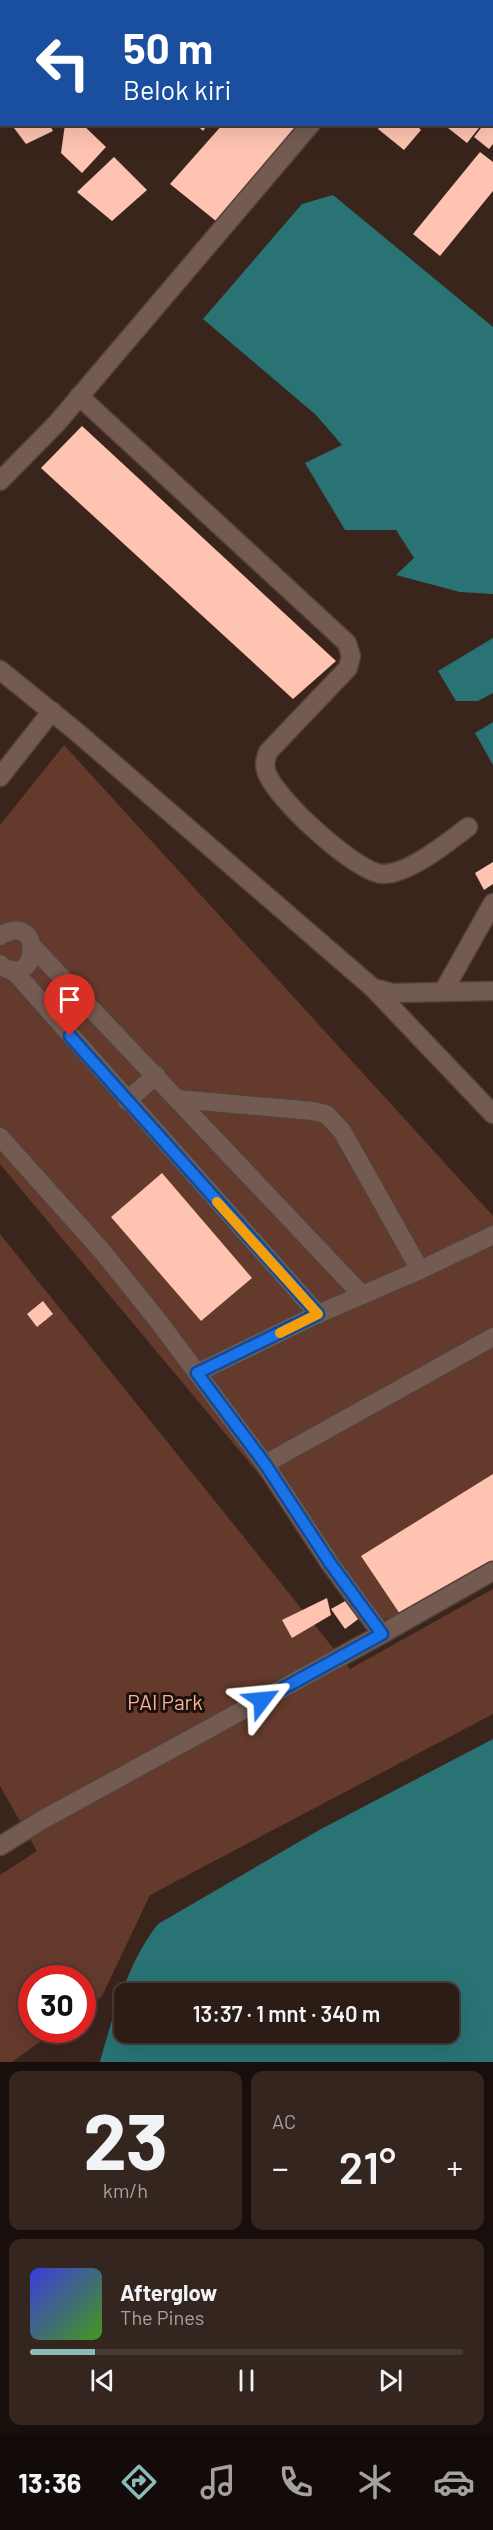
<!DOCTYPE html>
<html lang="id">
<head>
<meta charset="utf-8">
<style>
  :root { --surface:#2c1c16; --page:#34251f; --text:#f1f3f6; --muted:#a6a1a1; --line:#483a35; --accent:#8bbbb9 }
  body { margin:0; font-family:Barlow,sans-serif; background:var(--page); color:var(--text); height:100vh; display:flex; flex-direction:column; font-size:22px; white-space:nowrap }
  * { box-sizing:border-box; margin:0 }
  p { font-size:20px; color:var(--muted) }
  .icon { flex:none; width:33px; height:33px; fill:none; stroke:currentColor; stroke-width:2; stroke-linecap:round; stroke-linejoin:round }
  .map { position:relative; height:2062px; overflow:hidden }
  .details { display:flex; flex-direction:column; gap:9px; padding:9px; background:#180f0c; flex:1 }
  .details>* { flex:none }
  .top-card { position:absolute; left:0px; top:0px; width:494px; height:126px; box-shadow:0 6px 24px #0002,0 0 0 2px var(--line); background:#1a4fa0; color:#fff; overflow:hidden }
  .speed { position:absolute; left:18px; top:1965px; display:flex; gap:12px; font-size:30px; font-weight:700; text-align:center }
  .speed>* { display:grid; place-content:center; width:78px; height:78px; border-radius:50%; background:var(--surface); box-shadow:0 6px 24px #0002,0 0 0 2px var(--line); line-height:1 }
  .speed .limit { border:9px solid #d22; background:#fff; color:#111 }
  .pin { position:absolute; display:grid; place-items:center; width:51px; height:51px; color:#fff; margin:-62px -26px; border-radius:50% 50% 50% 0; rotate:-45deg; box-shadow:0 0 6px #0007 }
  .pin .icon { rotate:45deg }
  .me { position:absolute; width:66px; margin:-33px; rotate:61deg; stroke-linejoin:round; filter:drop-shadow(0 0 4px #0008) }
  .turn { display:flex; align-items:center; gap:21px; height:126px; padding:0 24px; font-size:27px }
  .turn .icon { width:78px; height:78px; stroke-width:2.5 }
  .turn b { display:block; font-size:42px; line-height:51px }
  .big { font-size:45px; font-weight:600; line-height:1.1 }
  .details .widget { flex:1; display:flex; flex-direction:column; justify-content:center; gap:9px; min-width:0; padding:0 21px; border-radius:12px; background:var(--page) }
  .details .dial { align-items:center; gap:0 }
  .dial b { font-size:78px; line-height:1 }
  .song { display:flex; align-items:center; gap:18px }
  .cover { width:72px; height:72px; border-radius:9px; background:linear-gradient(135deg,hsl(240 70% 55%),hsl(100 70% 35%)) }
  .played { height:6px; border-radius:3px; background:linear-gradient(90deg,var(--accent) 15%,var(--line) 15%) }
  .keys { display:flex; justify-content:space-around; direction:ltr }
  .heat { display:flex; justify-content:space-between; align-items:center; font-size:33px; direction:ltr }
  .details .tiles { flex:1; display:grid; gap:9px; grid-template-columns:1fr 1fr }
  .widget:last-child { grid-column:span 2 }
  .trip { position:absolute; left:114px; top:1983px; width:345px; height:60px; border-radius:12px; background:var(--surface); box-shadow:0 6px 24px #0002,0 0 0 2px var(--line); font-weight:600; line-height:60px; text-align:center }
  .dock { display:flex; height:96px; justify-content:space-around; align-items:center; background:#120b09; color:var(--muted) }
  .dock .icon { width:42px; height:42px }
  .dock .current { color:var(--accent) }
  .dock b { font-size:27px; color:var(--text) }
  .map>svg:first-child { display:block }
  .green { fill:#643a2c }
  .water { fill:#297375; fill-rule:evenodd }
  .building { fill:#fec4b1 }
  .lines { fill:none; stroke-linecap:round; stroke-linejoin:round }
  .minor-casing { stroke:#54413b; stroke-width:21 }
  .minor { stroke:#745b52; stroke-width:18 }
  .route-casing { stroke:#114b97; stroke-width:15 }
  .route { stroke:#1a73e8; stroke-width:10 }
  .slow { stroke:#f59e0b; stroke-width:10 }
  .labels { text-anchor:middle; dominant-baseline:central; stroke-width:6; stroke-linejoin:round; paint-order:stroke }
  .park-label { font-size:21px; fill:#fdb198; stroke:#1a110d }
</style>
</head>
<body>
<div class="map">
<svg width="493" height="2062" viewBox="0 0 493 2062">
  <rect width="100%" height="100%" fill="#3a251d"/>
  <g class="green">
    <path d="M64 745 493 1216V1563L402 1617 380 1619 0 1164V825Z"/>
    <path d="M0 1234 350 1669 493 1589V1714L150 1895 102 1996 83 2010 82 1978H32V2030H56L12 2062H0V1875L37 1851 0 1786Z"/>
  </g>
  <g class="water">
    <path d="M333 195 493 327V594L460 592 396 575 414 558 396 530H345L305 463 342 445 316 415 203 319 302 204Z"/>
    <path d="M493 638V693L478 701H456L438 671Z"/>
    <path d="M493 722V765L475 733Z"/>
    <path d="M493 1739V2062H100C112 2018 129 1960 158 1924L321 1829ZM124 1994H448V2032H124Z"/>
  </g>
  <g class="building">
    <path d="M11 124H49L53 131 26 144Z"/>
    <path d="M65 124H82L106 147 82 173 61 153Z"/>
    <path d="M196 124H208L203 131Z"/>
    <path d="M223 124H299L216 221 170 184Z"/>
    <path d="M382 124H415L421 130 404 150 378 129Z"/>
    <path d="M443 124H482L467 143Z"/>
    <path d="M484 124 493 127V144L489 149 474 137Z"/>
    <path d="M480 152 493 162V191L440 256 413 234Z"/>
    <path d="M114 157 147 190 112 221 77 192Z"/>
    <path d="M82 426 336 661 293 699 41 468Z"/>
    <path d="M493 862V884L484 890 475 873Z"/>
    <path d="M162 1173 252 1278 201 1321 111 1217Z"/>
    <path d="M43 1301 53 1314 37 1327 27 1314Z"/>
    <path d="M493 1474V1563L402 1617 361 1556Z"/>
    <path d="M327 1598 331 1615 292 1638 282 1620Z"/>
    <path d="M349 1599 361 1617 345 1629 331 1609Z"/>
  </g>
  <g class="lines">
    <g class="minor-casing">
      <g id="minor">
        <path d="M410 0 411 2"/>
        <path d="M211 2 212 0"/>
        <path d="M0 9 1 0"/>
        <path d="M492 72 493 73"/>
        <path d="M79 396 347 643 351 656 348 668 268 752C266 758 264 764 266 770 271 795 358 875 384 874 410 873 447 843 468 827"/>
        <path d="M0 481 57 423 311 124"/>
        <path d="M0 670 78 733 373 988 393 993 493 991"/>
        <path d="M0 777 52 711"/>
        <path d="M0 936C47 909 37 996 0 964"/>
        <path d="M33 947 362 1295"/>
        <path d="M13 970 318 1314"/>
        <path d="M373 988 493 1114"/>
        <path d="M443 992 493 903"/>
        <path d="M177 1099 313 1111 326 1114 342 1131 420 1270"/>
        <path d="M127 1101 156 1075"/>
        <path d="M0 1137 102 1251 159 1322 265 1464 330 1563 382 1634 42 1820 0 1846"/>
        <path d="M197 1373 318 1314 420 1270 493 1235"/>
        <path d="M265 1464 493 1337"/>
        <path d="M382 1634 493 1571"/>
      </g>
    </g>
    <use href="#minor" class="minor"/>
  </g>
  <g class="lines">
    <g class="route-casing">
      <path id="route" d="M70 1036 318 1314 197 1373 265 1464 330 1563 382 1634 262 1700"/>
    </g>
    <use href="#route" class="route"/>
    <path class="slow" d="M217 1202 318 1314 280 1333"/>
  </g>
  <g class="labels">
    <g class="park-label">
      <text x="165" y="1701">PAI Park</text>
    </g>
  </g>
</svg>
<div class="speed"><div class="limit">30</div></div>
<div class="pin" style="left:70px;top:1036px;background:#d93025"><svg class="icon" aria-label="arrive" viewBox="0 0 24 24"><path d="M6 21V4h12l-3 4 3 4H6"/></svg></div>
<svg class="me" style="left:262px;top:1700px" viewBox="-20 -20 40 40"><path d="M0-17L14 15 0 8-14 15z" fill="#1a73e8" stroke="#fff" stroke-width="4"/></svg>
<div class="trip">13:37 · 1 mnt · 340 m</div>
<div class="top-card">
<div class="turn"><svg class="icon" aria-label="left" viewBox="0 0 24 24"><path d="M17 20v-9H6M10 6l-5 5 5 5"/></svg><div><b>50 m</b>Belok kiri</div></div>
</div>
</div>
<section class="details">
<div class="tiles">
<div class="widget dial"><b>23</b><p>km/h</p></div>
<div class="widget"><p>AC</p>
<div class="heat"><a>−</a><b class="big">21°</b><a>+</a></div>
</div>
<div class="widget">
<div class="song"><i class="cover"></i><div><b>Afterglow</b><p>The Pines</p></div></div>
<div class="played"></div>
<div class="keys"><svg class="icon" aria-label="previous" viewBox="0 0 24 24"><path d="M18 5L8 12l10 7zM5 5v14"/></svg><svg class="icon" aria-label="pause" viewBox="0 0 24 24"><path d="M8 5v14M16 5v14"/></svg><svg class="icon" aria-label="next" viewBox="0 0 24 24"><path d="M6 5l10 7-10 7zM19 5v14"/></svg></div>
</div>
</div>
</section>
<nav class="dock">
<b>13:36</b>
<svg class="icon current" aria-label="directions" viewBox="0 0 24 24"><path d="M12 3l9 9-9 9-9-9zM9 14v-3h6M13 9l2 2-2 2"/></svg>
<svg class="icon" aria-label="music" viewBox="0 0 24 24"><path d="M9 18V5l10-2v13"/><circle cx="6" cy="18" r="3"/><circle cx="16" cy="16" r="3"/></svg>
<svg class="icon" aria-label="phone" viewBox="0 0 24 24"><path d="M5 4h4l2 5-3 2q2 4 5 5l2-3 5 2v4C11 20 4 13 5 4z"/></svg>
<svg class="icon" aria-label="climate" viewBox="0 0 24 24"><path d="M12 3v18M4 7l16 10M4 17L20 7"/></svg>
<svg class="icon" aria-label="car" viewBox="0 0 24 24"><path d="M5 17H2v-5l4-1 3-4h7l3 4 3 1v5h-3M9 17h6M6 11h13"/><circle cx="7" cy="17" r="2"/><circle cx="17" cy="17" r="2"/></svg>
</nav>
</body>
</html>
